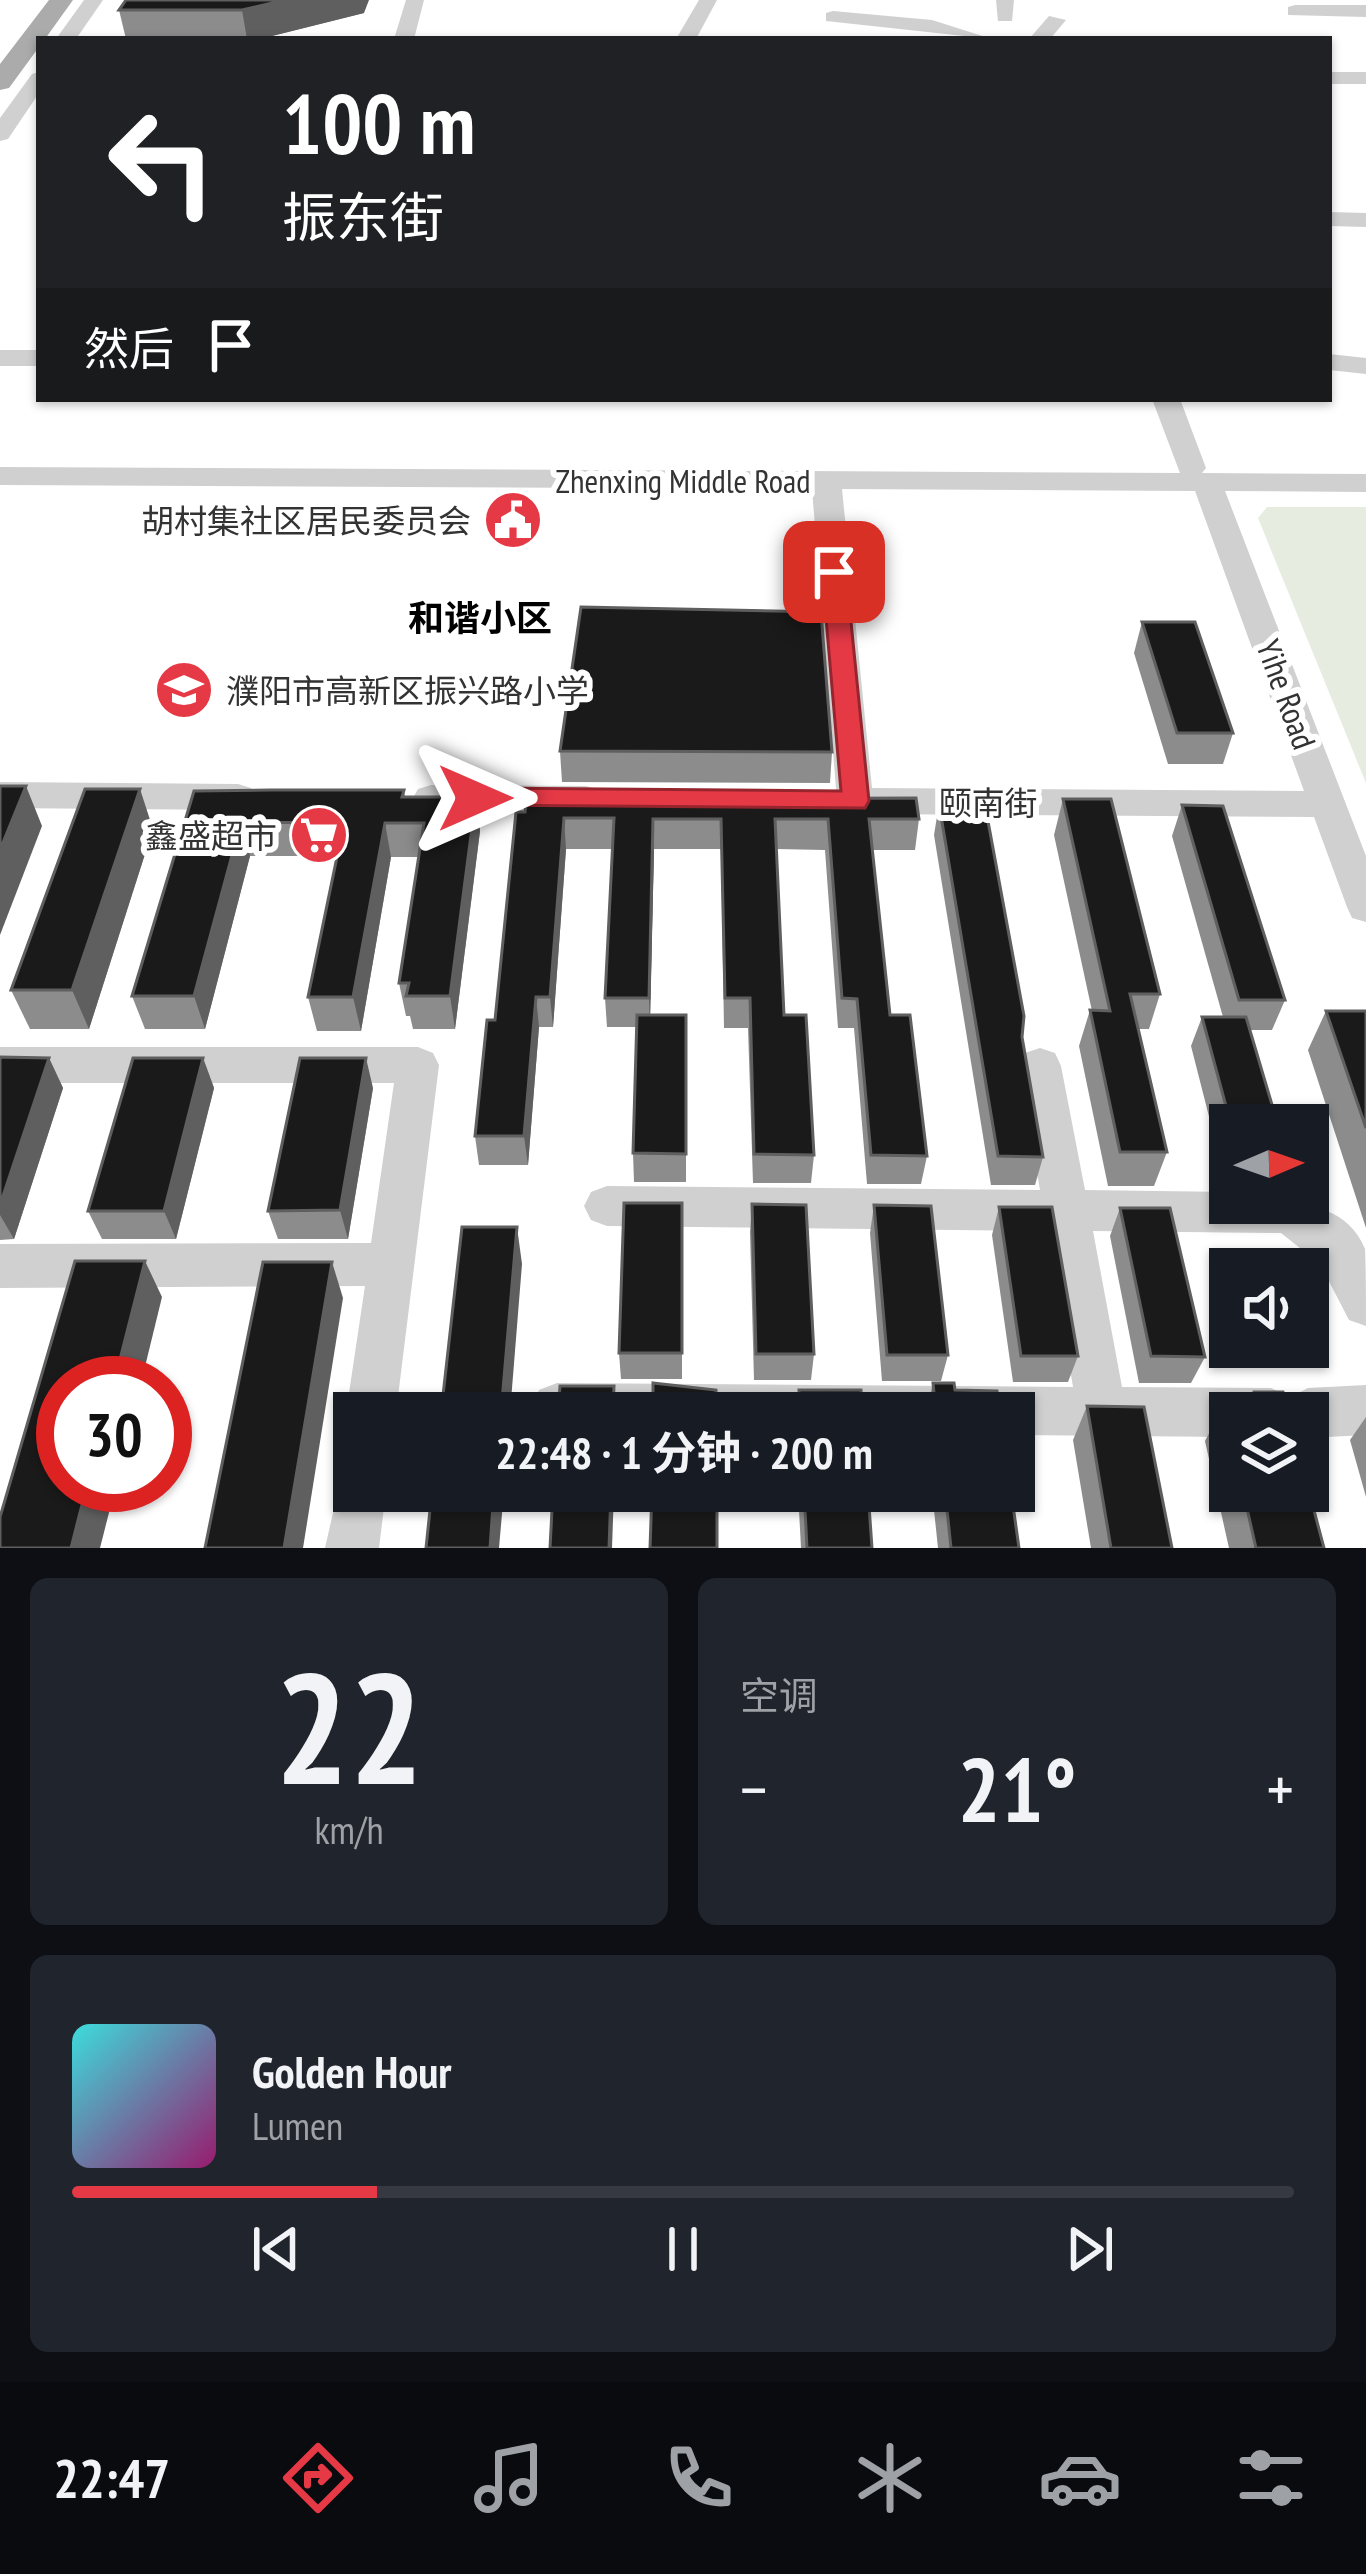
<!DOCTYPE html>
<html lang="zh">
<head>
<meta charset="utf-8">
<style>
  :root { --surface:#171b24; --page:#20242c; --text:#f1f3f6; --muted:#9ea1a6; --line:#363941; --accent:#e63946 }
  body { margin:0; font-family:"PT Sans Narrow","Noto Sans SC",sans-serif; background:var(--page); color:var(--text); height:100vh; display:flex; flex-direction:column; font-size:45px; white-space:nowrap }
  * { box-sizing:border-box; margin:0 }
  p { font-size:39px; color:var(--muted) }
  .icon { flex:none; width:66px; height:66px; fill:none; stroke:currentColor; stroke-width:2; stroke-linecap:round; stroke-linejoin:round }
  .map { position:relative; height:1548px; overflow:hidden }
  .panel { display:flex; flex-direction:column; gap:30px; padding:30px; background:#0d0f14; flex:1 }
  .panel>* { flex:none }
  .guide { position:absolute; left:36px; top:36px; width:1296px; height:366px; border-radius:0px; box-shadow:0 3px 9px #0004; background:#202124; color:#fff; overflow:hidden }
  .needle { width:78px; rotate:88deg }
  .fabs { position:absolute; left:1209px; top:1104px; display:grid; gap:24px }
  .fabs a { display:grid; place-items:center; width:120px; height:120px; border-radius:0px; background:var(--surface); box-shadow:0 3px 9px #0004; font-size:60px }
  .speed { position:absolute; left:36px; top:1356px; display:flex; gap:24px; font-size:60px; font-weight:700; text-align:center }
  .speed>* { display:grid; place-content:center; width:156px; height:156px; border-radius:50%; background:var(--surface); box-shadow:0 3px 9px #0004; line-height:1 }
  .speed .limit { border:18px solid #d22; background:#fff; color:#111 }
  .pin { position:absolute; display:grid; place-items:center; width:102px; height:102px; color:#fff; margin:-51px; border-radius:24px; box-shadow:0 6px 18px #0006 }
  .me { position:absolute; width:132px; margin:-66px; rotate:90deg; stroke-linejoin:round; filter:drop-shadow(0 0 9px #0008) }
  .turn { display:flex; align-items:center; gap:42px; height:252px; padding:0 48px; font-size:54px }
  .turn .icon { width:156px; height:156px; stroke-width:2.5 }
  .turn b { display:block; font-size:84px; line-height:102px }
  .then { display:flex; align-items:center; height:114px; padding:0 48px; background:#0003; gap:24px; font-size:45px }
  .big { font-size:90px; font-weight:700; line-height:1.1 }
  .panel .card { flex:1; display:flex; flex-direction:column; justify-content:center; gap:18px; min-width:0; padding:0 42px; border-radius:18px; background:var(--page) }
  .panel .dial { align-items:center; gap:0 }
  .dial b { font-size:156px; line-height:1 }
  .song { display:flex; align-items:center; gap:36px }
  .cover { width:144px; height:144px; border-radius:18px; background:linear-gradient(135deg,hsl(180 70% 55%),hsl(320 70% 35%)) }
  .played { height:12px; border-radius:6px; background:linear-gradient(90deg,var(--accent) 25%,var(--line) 25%) }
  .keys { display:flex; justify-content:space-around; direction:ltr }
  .heat { display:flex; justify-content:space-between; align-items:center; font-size:66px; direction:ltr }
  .panel .tiles { flex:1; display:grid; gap:30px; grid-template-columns:1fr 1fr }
  .card:last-child { grid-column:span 2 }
  .trip { position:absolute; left:333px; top:1392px; width:702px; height:120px; border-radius:0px; background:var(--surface); box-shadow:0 3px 9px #0004; font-weight:700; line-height:120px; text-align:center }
  .dock { display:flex; height:192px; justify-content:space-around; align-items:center; background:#090b0e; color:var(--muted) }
  .dock .icon { width:84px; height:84px }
  .dock .selected { color:var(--accent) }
  .dock b { font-size:54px; color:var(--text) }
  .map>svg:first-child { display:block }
  .green { fill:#e6ecdf }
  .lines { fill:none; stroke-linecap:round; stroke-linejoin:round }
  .minor { fill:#d0d0d0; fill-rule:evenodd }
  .major { fill:#ababab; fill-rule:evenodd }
  .wall { fill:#8c8c8c }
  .shaded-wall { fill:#5f5f5f }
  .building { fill:#1a1a1a; stroke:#5f5f5f; stroke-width:3 }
  .route { fill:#e63946; stroke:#96252e; stroke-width:3 }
  .labels { text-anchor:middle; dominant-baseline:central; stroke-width:12; stroke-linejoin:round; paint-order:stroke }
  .street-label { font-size:33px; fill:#333; stroke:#fff }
  .poi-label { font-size:33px; fill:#333; stroke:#fff; text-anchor:end }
  .neighbourhood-label { font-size:36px; font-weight:bold; fill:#000; stroke:#fff }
</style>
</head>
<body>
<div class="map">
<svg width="1366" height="1548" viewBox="0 0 1366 1548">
  <rect width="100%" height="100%" fill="#fff"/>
  <path class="green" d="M1267 507H1366V783L1258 518Z"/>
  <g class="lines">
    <g class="minor">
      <path d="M84 0H103L76 39H56Z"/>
      <path d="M406 0H424L414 39H394Z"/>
      <path d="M699 0H717L696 39H676Z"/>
      <path d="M996 0H1014L1012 21H998Z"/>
      <path d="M1295 5H1366V17L1288 15V7Z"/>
      <path d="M833 11 932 20 992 39 826 21V13Z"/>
      <path d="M1049 16 1066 20 1050 39H1029Z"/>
      <path d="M39 72V93L8 139 0 141V118L32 74Z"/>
      <rect x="1329" y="72" width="37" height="12"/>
      <path d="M1329 212 1366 213V227L1329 226Z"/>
      <rect x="0" y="350" width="39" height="16"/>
      <path d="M1329 354 1366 358V374L1329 370Z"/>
      <path d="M1152 399H1180L1206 468 1202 473 1366 474V492L1225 491 1366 856V922L1352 918 1347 907 1314 817 855 814 842 810 837 801 812 489 0 485V467L1180 473ZM842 489 1195 491 1304 791 872 788Z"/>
      <path d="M0 782 238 784 251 788 256 797 251 806 238 810 0 808Z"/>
      <path d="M431 785 586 786 599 790 604 799 599 808 586 812 431 811 418 807 413 798 418 789Z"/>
      <path d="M0 1047H418L433 1053 439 1065 396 1413H354V1431L346 1413 365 1286 0 1288V1244L371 1243 394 1083H0Z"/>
      <path d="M1040 1048 1055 1053 1061 1066 1085 1190 1230 1192V1203C1277 1203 1343 1194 1365 1249 1366 1270 1366 1305 1366 1326L1349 1320 1320 1264 1281 1233 1093 1231 1122 1387 1271 1388 1290 1397 1308 1388 1366 1385V1435L1308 1438V1413H1230V1437L1014 1435V1413H535L532 1407 539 1390 557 1383 1073 1387 1047 1231 607 1226 591 1220 584 1206 591 1192 607 1186 1040 1190 1019 1066 1025 1053Z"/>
      <path d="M354 1468V1491H386L379 1548H325L342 1473Z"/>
    </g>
    <path class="major" d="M49 0H73L45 39H39V47L9 88 0 90V64Z"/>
  </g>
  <g class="wall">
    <path d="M126 0 364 13 260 39H126L119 10Z"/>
    <path d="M1142 622 1233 733 1223 764H1168L1134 653Z"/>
    <path d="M560 751 832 752 830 783 562 782Z"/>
    <path d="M404 790 405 797H476L480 831 455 1029H413L410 1016H406L399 983 419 857H391L361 1031H317L308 997 337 856H250L205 1029H145L132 996 194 791Z"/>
    <path d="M1063 799 1160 994 1149 1029H1138L1167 1152 1154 1186H1108L1079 1046 1090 1010 1092 1011 1054 835Z"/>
    <path d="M939 804 1022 1037 1043 1157 1035 1185H991L934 835Z"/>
    <path d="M1182 805 1285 1000 1272 1030H1250L1278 1125H1230V1190L1227 1187 1191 1046 1202 1017H1223L1172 836Z"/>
    <path d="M516 812 919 819 915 850H873L890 1015 927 1156 921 1184H867L854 1028H838L825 850 776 849 784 1015 814 1155 811 1183H753L748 1028H724L721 849H654L650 1015H686V1182H634L633 1153 637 1027H607L605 998 612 849H566L553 1027H539L528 1165H479L475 1136 495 1020Z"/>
    <path d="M153 829 89 1029H30L11 990Z"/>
    <path d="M1326 1011H1366V1228L1308 1050Z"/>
    <path d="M0 1057 49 1058 63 1088 14 1239 0 1240Z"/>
    <path d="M203 1058 214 1088 176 1239H102L88 1211Z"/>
    <path d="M373 1088 348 1239H278L268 1211Z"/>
    <path d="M682 1203V1379H621L619 1353Z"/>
    <path d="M752 1204 814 1354 811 1380H754L750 1232Z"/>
    <path d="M874 1205 948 1355 941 1381H882L870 1233Z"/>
    <path d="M999 1207 1078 1356 1068 1382H1013L992 1235Z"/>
    <path d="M1120 1208 1205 1357 1191 1383H1139L1110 1236Z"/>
    <path d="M933 1383 955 1390 1000 1413H926Z"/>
    <path d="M1254 1392 1288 1413H1230V1491H1308L1324 1548H1229L1205 1441 1223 1407H1245Z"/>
    <path d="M1087 1406 1172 1548H1091L1073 1440Z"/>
    <path d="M1366 1417V1497L1350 1440Z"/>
    <path d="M798 1491H868L872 1548H801Z"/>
    <path d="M932 1491H1011L1019 1548H938Z"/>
  </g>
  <g class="shaded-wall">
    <path d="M285 0H369L364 13 260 39H247L242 10Z"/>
    <path d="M26 786 42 826 0 935V850Z"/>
    <path d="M140 789 153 829 89 1029 72 990Z"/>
    <path d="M476 797 480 831 455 1029 450 996Z"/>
    <path d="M564 818 566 849 553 1027 550 997Z"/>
    <path d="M653 819 654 849 650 1027 649 998Z"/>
    <path d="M241 822 250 856 205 1029 194 996Z"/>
    <path d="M385 823 391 857 361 1031 353 997Z"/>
    <path d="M536 997 539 1027 528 1165 524 1136Z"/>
    <path d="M49 1058 63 1088 14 1239 0 1215V1205Z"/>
    <path d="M203 1058 214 1088 176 1239 164 1211Z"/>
    <path d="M366 1058 373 1088 348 1239 340 1210Z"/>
    <path d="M517 1227 522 1264 510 1413H501Z"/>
    <path d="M145 1261 162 1297 141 1383H114Z"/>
    <path d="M332 1262 343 1298 303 1548H284Z"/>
    <path d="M87 1485H116L100 1548H71Z"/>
    <path d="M494 1491H504L499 1548H490Z"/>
    <path d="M611 1491H614L612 1548H609Z"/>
  </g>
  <g class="building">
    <path d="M126 0H285L242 10H119Z"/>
    <path d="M581 607 821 612 832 752 560 751Z"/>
    <path d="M1142 622H1195L1233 733H1177Z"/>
    <path d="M0 786H26L0 850Z"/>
    <path d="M85 789H140L72 990H11Z"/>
    <path d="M270 790H404L402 797H476L450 996H406L409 983H399L424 823H385L353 997H308L344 823 241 822 194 996H132L194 791Z"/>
    <path d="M916 798 919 819H869L890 1015H910L927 1156 871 1155 857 999 842 998 828 819H775L784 1015H806L814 1155 754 1154 750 998H725L721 819H653L649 998H605L614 818H564L550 997H536L524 1136H475L487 1020H495L516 812H525L527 799Z"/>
    <path d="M1063 799H1111L1160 994H1130L1167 1152H1120L1090 1010 1110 1011Z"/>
    <path d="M939 804 985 805 1024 1016 1022 1037 1043 1157 998 1156Z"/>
    <path d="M1182 805 1223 806 1285 1000H1239Z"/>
    <path d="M1326 1011H1366V1128Z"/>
    <path d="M637 1015H686V1154L633 1153Z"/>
    <path d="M1202 1017H1246L1278 1125H1231Z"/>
    <path d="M0 1057 49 1058 0 1205Z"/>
    <path d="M133 1058H203L164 1211H88Z"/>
    <path d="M300 1058H366L340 1210 268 1211Z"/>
    <path d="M624 1203H682V1353H619Z"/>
    <path d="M752 1204 806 1205 814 1354H756Z"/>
    <path d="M874 1205 931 1206 948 1355H887Z"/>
    <path d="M999 1207H1052L1078 1356H1021Z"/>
    <path d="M1120 1208H1170L1205 1357 1151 1356Z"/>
    <path d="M462 1227H517L501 1413H441Z"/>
    <path d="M75 1261H145L114 1383H63V1485H87L71 1548H0V1517Z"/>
    <path d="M263 1262H332L284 1548H205Z"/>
    <path d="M653 1383 716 1390V1413H653Z"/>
    <path d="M933 1383H954L955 1390 997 1391 1000 1413H936Z"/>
    <path d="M560 1386H614L613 1413H558Z"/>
    <path d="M799 1390H861L862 1413H800Z"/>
    <path d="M1254 1392H1283L1288 1413H1230V1436L1223 1407 1252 1406Z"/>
    <path d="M1087 1406 1144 1407 1172 1548H1111Z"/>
    <path d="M1308 1488 1324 1548H1256L1243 1491H1308Z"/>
    <path d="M432 1491H494L490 1548H426Z"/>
    <path d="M553 1491H611L609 1548H550Z"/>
    <path d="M652 1491H717V1548H650Z"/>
    <path d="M804 1491H868L872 1548H807Z"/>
    <path d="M945 1491H1011L1019 1548H951Z"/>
  </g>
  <path class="route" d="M834 564 846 572 869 801 865 808 465 805 461 798 465 791 475 788 841 791 822 572Z"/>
  <defs>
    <g id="civic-disc" transform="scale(3)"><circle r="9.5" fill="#e63946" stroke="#fff"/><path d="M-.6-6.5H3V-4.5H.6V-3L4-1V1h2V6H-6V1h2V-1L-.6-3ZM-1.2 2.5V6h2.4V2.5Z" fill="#fff"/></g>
    <g id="school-disc" transform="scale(3)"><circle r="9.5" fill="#e63946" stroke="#fff"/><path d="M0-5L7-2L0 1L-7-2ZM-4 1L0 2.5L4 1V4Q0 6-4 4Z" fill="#fff"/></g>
    <g id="supermarket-disc" transform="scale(3)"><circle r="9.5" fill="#e63946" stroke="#fff"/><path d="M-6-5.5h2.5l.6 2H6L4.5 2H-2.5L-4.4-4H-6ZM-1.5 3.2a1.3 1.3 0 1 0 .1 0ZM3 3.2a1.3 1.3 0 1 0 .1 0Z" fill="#fff"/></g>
  </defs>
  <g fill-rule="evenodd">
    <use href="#civic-disc" x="513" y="520"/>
    <use href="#school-disc" x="184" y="690"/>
    <use href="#supermarket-disc" x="319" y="835"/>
  </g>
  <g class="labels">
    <g class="street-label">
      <text x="683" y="480">Zhenxing Middle Road</text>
      <text transform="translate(1287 694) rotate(70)">Yihe Road</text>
      <text x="988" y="802">颐南街</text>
    </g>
    <g class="poi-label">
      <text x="471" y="520">胡村集社区居民委员会</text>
      <text x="226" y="690" text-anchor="start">濮阳市高新区振兴路小学</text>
      <text x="277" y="835">鑫盛超市</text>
    </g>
    <g class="neighbourhood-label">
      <text x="480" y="617">和谐小区</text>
    </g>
  </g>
</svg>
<div class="fabs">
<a><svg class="needle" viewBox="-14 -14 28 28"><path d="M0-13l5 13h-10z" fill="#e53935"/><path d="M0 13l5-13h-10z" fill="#9ea1a6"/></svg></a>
<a><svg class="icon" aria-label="sound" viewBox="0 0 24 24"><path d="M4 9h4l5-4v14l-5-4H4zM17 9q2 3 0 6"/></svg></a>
<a><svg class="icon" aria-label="layers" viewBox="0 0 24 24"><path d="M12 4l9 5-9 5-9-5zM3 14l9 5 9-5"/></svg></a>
</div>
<div class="speed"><div class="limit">30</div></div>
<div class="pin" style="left:834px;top:572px;background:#d93025"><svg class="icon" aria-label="arrive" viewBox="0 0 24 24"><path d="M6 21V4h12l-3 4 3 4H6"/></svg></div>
<svg class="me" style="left:475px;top:798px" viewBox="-20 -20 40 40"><path d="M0-17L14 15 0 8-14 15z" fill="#e63946" stroke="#fff" stroke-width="4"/></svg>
<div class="trip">22:48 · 1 分钟 · 200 m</div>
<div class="guide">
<div class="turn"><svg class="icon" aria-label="left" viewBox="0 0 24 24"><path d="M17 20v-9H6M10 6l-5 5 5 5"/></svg><div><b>100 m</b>振东街</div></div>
<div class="then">然后<svg class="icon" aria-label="arrive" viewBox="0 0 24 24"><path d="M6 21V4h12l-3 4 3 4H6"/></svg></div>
</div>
</div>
<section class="panel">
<div class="tiles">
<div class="card dial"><b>22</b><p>km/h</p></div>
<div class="card"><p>空调</p>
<div class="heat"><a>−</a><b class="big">21°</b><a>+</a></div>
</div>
<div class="card">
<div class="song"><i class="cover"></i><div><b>Golden Hour</b><p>Lumen</p></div></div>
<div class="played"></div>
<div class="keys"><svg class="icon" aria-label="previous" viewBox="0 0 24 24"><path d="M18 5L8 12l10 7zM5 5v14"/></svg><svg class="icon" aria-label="pause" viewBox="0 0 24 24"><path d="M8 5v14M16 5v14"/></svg><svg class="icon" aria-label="next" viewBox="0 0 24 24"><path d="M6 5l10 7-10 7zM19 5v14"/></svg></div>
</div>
</div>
</section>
<nav class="dock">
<b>22:47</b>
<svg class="icon selected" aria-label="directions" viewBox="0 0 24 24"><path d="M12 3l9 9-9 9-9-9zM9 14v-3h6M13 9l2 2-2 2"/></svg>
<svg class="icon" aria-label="music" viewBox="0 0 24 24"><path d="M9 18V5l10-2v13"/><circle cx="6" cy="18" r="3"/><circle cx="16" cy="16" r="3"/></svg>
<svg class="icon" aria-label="phone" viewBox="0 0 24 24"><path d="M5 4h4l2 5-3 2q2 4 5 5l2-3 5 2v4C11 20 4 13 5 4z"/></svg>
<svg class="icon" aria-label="climate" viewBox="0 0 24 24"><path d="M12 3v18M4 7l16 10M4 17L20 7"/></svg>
<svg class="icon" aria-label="car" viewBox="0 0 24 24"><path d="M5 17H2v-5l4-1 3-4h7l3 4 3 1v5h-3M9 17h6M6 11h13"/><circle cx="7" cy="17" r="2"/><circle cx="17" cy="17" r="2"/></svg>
<svg class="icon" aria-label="filters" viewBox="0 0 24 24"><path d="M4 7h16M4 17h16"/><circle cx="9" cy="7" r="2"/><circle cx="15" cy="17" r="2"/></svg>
</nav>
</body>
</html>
